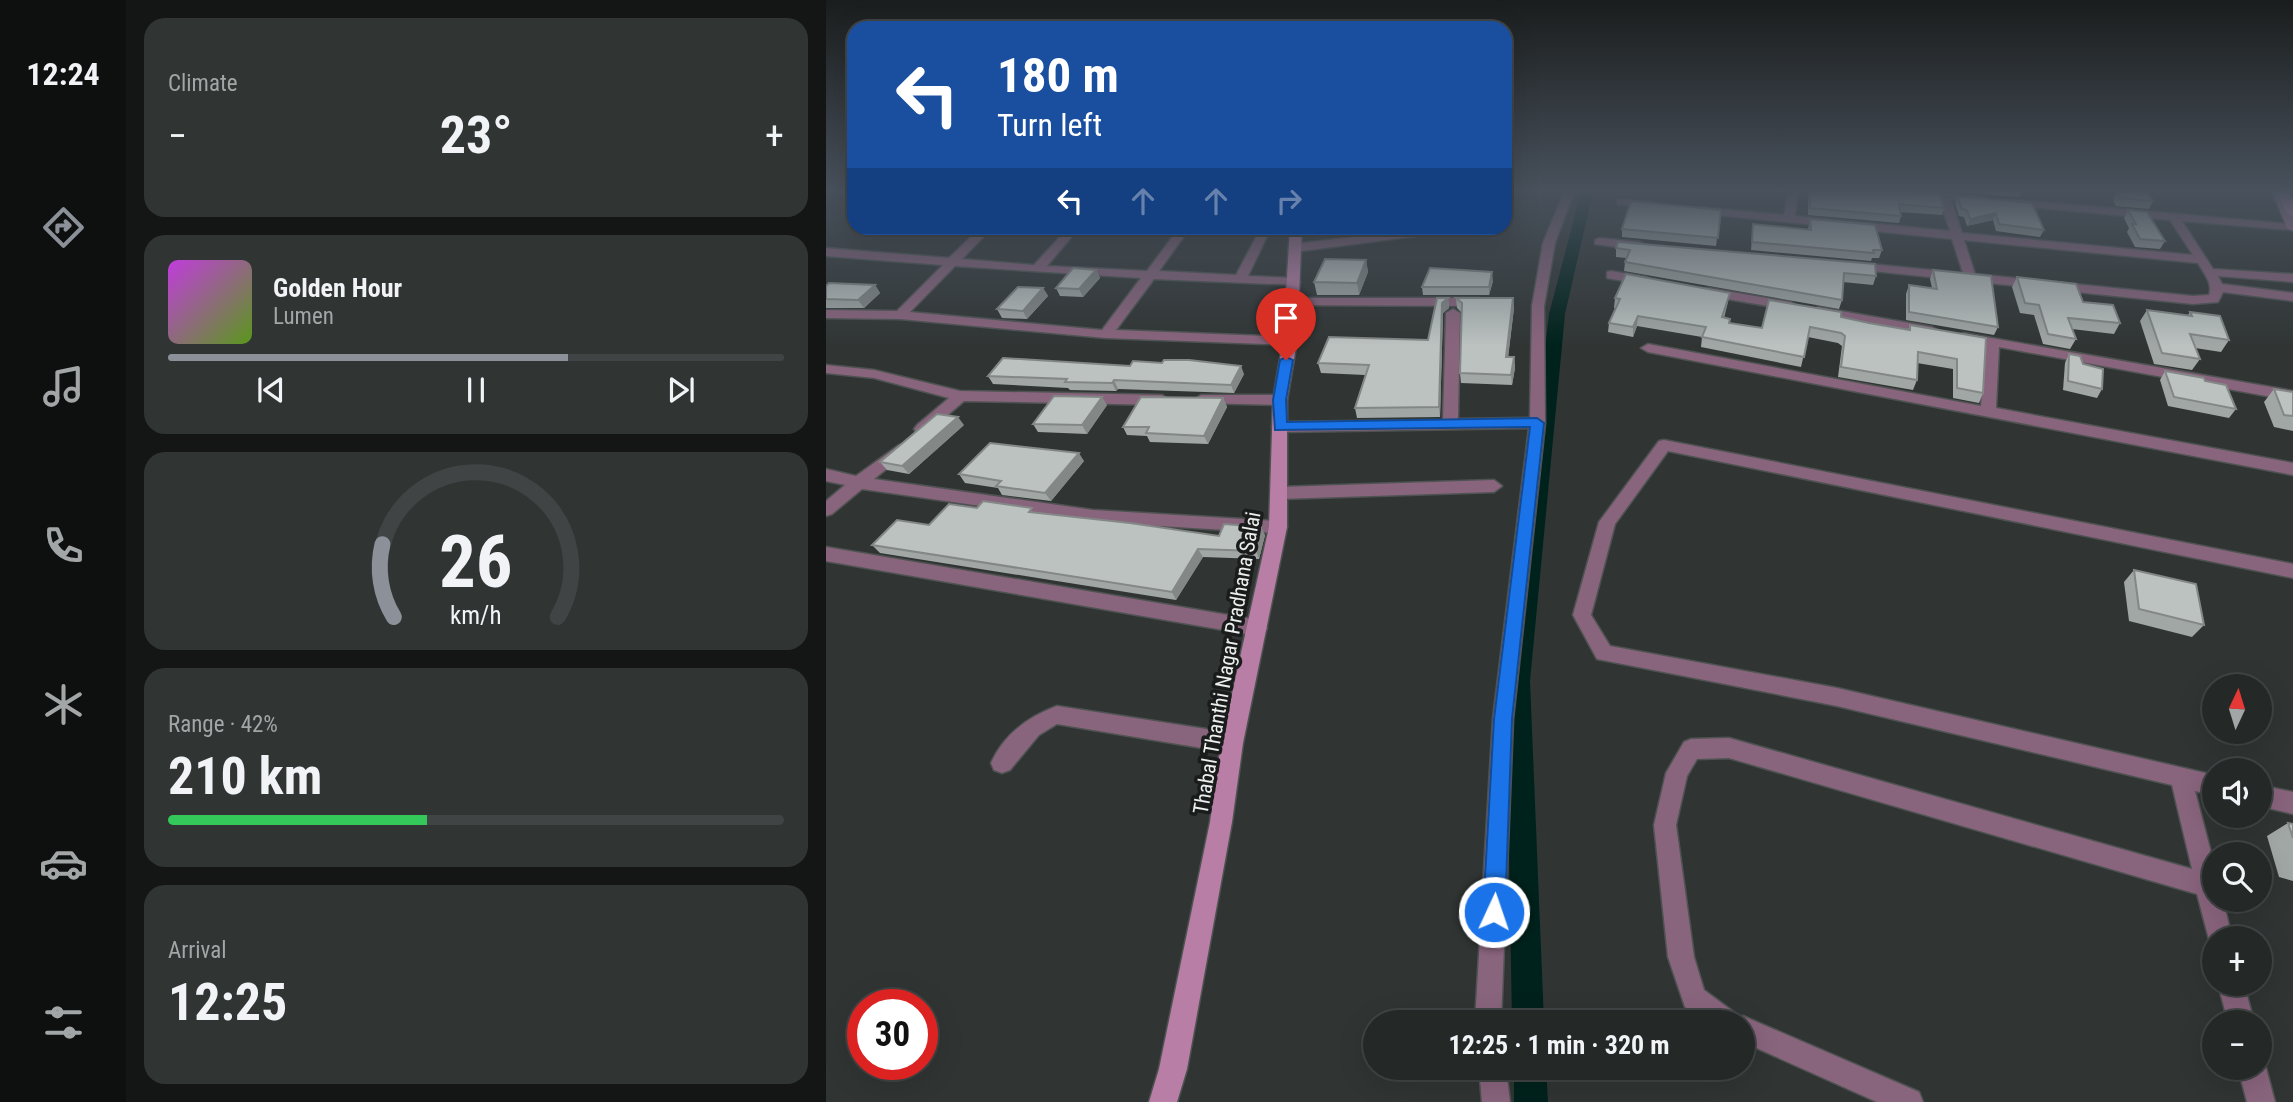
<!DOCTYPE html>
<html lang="en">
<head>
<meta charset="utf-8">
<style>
  :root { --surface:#242827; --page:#303433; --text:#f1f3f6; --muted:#a3a6a7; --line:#414444; --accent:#8c9099 }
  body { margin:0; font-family:"Roboto Condensed",sans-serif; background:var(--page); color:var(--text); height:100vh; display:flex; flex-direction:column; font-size:26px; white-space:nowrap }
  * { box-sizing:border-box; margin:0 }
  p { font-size:23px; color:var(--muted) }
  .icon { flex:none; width:38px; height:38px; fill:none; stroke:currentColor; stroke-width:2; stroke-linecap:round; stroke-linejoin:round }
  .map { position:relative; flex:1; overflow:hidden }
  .side { display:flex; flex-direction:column; gap:18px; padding:18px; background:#141615; width:700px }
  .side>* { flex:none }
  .top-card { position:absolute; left:21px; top:21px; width:665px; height:214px; border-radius:21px; box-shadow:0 7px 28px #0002,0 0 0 2px var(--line); background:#1a4fa0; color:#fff; overflow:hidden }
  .needle { width:46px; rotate:4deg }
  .tools { position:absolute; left:1376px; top:674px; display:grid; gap:14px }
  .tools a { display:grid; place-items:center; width:70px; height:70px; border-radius:50%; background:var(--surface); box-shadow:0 7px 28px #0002,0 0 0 2px var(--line); font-size:35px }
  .speed { position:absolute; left:21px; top:989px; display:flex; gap:14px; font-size:35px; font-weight:700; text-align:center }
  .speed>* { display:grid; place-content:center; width:91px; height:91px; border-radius:50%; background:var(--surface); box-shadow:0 7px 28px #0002,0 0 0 2px var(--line); line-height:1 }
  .speed .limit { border:10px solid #d22; background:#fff; color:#111 }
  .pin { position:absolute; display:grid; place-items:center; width:60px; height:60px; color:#fff; margin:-72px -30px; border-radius:50% 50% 50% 0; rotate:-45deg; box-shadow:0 0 7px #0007 }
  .pin .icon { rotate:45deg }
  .me { position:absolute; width:77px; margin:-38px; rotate:3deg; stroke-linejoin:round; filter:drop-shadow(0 0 5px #0008) }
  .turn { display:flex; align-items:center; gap:24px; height:147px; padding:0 35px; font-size:32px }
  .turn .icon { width:91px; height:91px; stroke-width:2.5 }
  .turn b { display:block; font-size:49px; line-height:60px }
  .lanes { display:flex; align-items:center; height:66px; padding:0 35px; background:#0003; justify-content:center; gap:35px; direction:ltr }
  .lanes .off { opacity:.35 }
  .big { font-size:52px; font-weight:700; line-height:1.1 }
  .side .card { flex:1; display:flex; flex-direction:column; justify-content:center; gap:10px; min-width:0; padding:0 24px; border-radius:21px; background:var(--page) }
  .side .dial { align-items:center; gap:0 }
  .dial svg { height:182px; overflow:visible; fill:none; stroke:var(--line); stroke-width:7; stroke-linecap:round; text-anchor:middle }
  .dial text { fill:var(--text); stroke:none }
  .song { display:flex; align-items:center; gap:21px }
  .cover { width:84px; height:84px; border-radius:10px; background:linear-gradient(135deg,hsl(290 70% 55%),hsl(90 70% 35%)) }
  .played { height:7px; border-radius:4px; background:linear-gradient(90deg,var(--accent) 65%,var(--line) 65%) }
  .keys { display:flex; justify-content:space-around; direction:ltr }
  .heat { display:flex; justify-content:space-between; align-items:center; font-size:38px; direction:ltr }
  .charge { height:10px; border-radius:5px; background:linear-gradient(90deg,#34c759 42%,var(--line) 0) }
  .trip { position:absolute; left:537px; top:1010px; width:392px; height:70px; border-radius:35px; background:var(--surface); box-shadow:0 7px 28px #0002,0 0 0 2px var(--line); font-weight:700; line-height:70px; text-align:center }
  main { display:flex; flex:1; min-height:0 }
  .tabs { display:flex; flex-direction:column; width:126px; justify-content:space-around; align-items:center; background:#0e1010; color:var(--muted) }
  .tabs .icon { width:49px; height:49px }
  .tabs .on { color:var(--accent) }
  .tabs b { font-size:32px; color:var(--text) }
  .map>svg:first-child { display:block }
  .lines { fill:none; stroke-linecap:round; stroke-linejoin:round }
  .canal { fill:#00221c; fill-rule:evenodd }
  .minor-casing { stroke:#4e5352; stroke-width:3 }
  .secondary-casing { stroke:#4e5352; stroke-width:3 }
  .trunk-casing { stroke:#4e5352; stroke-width:4 }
  .minor { fill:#89647d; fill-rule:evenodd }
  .secondary { fill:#b87ea6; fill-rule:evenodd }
  .trunk { fill:#ec9ad3; fill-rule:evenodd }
  .wall { fill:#a1a7a5 }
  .shaded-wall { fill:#838886 }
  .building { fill:#bbc2c0; stroke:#838886; stroke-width:2 }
  .route { fill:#1a73e8; stroke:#114b97; stroke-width:2 }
  .labels { text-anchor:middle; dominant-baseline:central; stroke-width:7; stroke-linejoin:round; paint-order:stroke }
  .street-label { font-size:21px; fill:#ebefee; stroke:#1a1c1c }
</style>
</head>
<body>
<main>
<nav class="tabs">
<b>12:24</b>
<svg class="icon on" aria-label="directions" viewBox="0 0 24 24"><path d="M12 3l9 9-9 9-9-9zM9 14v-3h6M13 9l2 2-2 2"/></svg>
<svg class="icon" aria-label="music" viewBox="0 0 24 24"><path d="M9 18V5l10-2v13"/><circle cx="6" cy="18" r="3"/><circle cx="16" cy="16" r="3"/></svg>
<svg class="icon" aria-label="phone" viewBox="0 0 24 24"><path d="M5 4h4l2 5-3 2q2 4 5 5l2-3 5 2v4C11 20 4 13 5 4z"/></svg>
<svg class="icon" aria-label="climate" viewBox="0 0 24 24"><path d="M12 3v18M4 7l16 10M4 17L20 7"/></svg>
<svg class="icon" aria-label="car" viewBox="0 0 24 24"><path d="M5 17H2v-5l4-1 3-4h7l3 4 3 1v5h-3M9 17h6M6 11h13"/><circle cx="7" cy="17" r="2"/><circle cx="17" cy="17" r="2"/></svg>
<svg class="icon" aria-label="filters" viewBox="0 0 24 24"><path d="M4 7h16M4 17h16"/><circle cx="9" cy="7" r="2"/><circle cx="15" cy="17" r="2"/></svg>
</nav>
<section class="side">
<div class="card"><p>Climate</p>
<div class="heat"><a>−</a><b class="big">23°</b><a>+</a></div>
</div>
<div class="card">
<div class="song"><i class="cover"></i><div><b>Golden Hour</b><p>Lumen</p></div></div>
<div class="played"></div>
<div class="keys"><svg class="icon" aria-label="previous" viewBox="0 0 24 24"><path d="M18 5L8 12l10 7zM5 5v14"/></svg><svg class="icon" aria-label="pause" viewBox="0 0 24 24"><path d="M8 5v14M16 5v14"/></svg><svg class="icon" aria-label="next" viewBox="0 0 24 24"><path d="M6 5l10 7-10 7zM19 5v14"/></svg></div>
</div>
<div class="card dial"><svg viewBox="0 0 100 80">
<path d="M14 69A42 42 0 1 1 86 69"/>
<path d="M14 69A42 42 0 0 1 9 37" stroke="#8c9099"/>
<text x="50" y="56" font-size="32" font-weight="700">26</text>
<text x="50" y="72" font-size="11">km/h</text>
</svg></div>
<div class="card"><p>Range · 42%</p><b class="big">210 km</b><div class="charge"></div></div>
<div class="card"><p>Arrival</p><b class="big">12:25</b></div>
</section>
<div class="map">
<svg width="1467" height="1102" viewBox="0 0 1467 1102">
  <rect width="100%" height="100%" fill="#303534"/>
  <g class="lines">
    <g class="canal">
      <path d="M755 192H767L739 314 704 681 718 1022H686L680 681 723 314Z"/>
      <path d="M688 1068H720L722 1102H688Z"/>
    </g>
    <g class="minor-casing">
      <g id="minor">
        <path d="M738 192H748L729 243 718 306 719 423 687 719 675 1022H649L667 719 703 428 454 432 446 427 454 422 617 420 620 313 627 309 634 313 632 419 704 418 706 306 717 243Z"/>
        <path d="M962 192H972L969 216 1124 231 1113 199 1072 195 1067 192 1155 196 1159 197V201L1125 200 1136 233 1367 255 1344 220 1183 205 1177 202 1183 199 1466 224V230L1356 221 1387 269 1467 274V282L1392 276 1396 284 1467 293V301L1397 292 1392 302 1367 304 1027 269 1021 265 1023 262 1137 273 1126 239 872 213 866 210 872 207 958 215ZM1138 240 1372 263C1378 274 1387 283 1383 295L1367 296 1149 274Z"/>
        <path d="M795 199 827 202 833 205 827 208 791 204V200Z"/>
        <path d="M154 228H166L136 259 208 265 242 228H253L221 266 321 271 353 228H364L333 271 410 275 435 228H445L422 276 468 278 474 282 472 285 328 279 290 330 464 337 471 341 464 345 280 338 74 319 0 318V310L71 311 117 265 0 256V248L123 258ZM129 266 315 278 276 330 84 312Z"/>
        <path d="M604 228H665L659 231H628L468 252 462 248 468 244Z"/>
        <path d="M773 238 814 242 820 246 814 250 769 244V240Z"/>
        <path d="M785 271 820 277 826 281 820 285 781 278V272Z"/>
        <path d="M882 288 965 302 971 306 965 310 878 295V289Z"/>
        <path d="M465 298H654L660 302 654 306 460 305 459 302Z"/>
        <path d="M992 307 1106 327 1113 331 1106 335 987 314 985 311Z"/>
        <path d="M1137 333 1467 391V401L1173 347 1170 408 1467 463V475L822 352 815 348 822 344 1155 406 1159 345 1132 340 1130 337Z"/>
        <path d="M0 365 48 370 134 391 336 395 343 400 336 405 138 401 101 433H91L88 429 91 425 123 398 48 378 0 373Z"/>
        <path d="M375 395H454L461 400 454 405 370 403 368 400Z"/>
        <path d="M838 440 1467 564V578L842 451 789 524 765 615 784 646 1011 688 1388 775V795L1369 791 1388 864V900H1397L1406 938H1388V948L1385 947 1371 894 903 758 871 759 861 776 850 825 868 957 878 990 909 1013 912 1018 917 1016 1093 1092 1097 1102H1051L917 1042V1022H878L859 1007 842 957 828 825 840 773 858 742 865 739 903 738 1366 869 1346 785 1011 706 771 659 747 615 773 522 833 441Z"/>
        <path d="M73 445 79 446 81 450 79 454 48 479 267 510 452 521 461 527 452 533 267 522 36 489 6 514 0 516V501L19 485 0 481V469L30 476Z"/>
        <path d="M668 480 676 486 668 492 454 499 446 493 454 487Z"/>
        <path d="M0 547 432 620 439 623 441 628 439 633 432 636 0 561Z"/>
        <path d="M231 706 406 733 413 736 417 743 413 750 406 753 231 724 213 735 184 770 176 773 168 770 165 763C178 734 202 717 231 706Z"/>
        <path d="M1433 785 1467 792V814L1433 806Z"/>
        <path d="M1392 984H1418L1428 1022H1402Z"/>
        <path d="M1433 1057 1440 1068 1449 1102H1421L1412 1068H1433Z"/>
        <path d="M653 1068H680L684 1102H656Z"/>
      </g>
    </g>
    <g class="secondary-casing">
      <g id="secondary">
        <path d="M1446 192H1456L1467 215V231L1461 228Z"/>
        <path d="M464 228H476L471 341 461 400V527L417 743 406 822 361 1069 351 1102H323L333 1069 384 822 395 743 443 527 447 400 457 341Z"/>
      </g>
    </g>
    <g class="trunk-casing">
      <path id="trunk" d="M1451 192H1463L1467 200V217L1461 213Z"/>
    </g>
    <use href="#minor" class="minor"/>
    <use href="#secondary" class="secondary"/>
    <use href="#trunk" class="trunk"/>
  </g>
  <g class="wall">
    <path d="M982 192H1085L1118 208 1116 215 1074 212 1075 216 1073 223 982 215Z"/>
    <path d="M1133 192H1196L1194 197Z"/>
    <path d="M1289 192H1321L1327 201 1323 209 1290 206 1287 200 1290 193Z"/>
    <path d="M1131 196 1218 230 1214 237 1170 231 1167 220 1141 226 1138 217 1133 216 1129 203Z"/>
    <path d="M895 210 890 246 796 237V229Z"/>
    <path d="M1302 210 1339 241 1334 249 1309 247 1301 232 1303 228 1298 218Z"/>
    <path d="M984 219 1056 250 1053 258H1046L1045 261 925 250 927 224 982 230Z"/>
    <path d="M790 248 1050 276 1047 285 1017 282 1016 300 1013 309 798 271 799 262 801 258 790 257Z"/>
    <path d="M540 260 542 272 533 295H491L488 282Z"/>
    <path d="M270 270 274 278 257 297 234 296 230 288Z"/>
    <path d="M1107 270 1172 327 1168 335 1080 320V294L1083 285 1106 288 1104 279Z"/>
    <path d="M1191 277 1257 302 1294 323 1288 334 1246 329 1250 339 1244 349 1217 344 1208 315 1194 313 1186 287Z"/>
    <path d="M667 281 663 295H597L596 287Z"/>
    <path d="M49 285 54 293 38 308H0V286Z"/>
    <path d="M217 288 222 296 201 319 176 318 171 309Z"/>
    <path d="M622 298 623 308 617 313 614 417 531 418 529 408 539 375 495 373 492 363 602 340Z"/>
    <path d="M630 298H687L688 308 682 357H688L689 368 686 385 635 383 634 373 635 312 631 308Z"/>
    <path d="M789 298 902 302 898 318 903 323 936 328 1015 317 1043 323 1082 330 1084 325 1160 338 1157 393 1153 403 1127 398V369L1091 363V380L1087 390 1012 377 1016 346 1012 343 982 337 975 367 875 347 876 337 811 326 807 337 782 332 783 323 790 308H788Z"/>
    <path d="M1321 310 1362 315 1364 312 1403 340 1395 352 1369 348 1374 359 1366 370 1328 364 1314 321Z"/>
    <path d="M1243 354 1257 364 1276 389 1271 398 1237 390 1239 363Z"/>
    <path d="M1339 371 1379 381 1410 409 1403 418 1342 406 1334 380Z"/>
    <path d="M418 374 408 393 292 389 290 391 244 390 242 388 167 384 162 376Z"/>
    <path d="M1448 389 1467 392V431L1448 427 1438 402Z"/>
    <path d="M397 398 401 407 382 444 324 442 321 436 301 435 297 427Z"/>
    <path d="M281 405 261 434 212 432 207 424Z"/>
    <path d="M138 425 83 474 61 470 54 462Z"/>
    <path d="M258 461 225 501 176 495 172 488 139 483 133 474Z"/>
    <path d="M151 508 208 512 393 536 439 535 433 559 377 557 350 600 54 553 46 545Z"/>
    <path d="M1308 570 1378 625 1366 637 1303 621 1298 582Z"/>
    <path d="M1462 823 1467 824V881L1453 877 1441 836Z"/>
  </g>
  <g class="shaded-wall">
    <path d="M1170 213 1167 220 1141 226 1144 219Z"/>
    <path d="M540 260 542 272 533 295 531 283Z"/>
    <path d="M270 270 274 278 257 297 253 289Z"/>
    <path d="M666 272 667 281 663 295V287Z"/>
    <path d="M49 285 54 293 38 308 32 300Z"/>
    <path d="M217 288 222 296 201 319 197 311Z"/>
    <path d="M622 298 623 308 617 313 614 417 613 407 616 303Z"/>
    <path d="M687 298 688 308 681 367 680 357Z"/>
    <path d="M812 316 811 326 807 337V327Z"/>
    <path d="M688 357 689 368 686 385 685 375Z"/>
    <path d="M415 366 418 374 408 393 405 385Z"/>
    <path d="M288 380 292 389 290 391 286 383Z"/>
    <path d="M276 397 281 405 261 434 256 425Z"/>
    <path d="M397 398 401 407 382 444 378 436Z"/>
    <path d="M132 417 138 425 83 474 76 466Z"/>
    <path d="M253 453 258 461 225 501 219 493Z"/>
    <path d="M435 527 439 535 433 559 430 551Z"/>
    <path d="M372 549 377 557 350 600 346 592Z"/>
  </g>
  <g class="building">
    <path d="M983 192H1085L1114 194 1118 208 1073 204 1075 216 984 208Z"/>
    <path d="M1291 192H1321L1327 201 1294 198Z"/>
    <path d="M1131 196 1206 203 1218 230 1173 224 1170 213 1144 219 1141 210 1136 209Z"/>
    <path d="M805 201 895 210 892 238 796 229Z"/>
    <path d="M1302 210 1321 212 1339 241 1314 239 1306 224H1310Z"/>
    <path d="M984 219 1049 225 1056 250H1047L1048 253 926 242 927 224 985 230Z"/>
    <path d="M792 242 1049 264 1050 276 1018 273 1016 300 799 262 804 250 790 248Z"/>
    <path d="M499 259 540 260 531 283 488 282Z"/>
    <path d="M247 268 270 270 253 289 230 288Z"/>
    <path d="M604 268 666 272 663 287H596Z"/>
    <path d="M1107 270 1165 276 1172 327 1083 312V285L1111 289Z"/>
    <path d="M800 274 904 293 896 317 904 319 903 323 936 328 943 300 1015 312V317L1043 323 1084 330V325L1160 338 1157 393 1131 388V359L1092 352 1091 380 1015 367 1019 336 1015 333 984 327 978 357 876 337 880 327 812 316 807 327 783 323 794 299 789 298Z"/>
    <path d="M1191 277 1250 284 1257 302 1287 305 1294 323 1242 318 1250 339 1222 334 1213 305 1199 303Z"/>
    <path d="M3 283 49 285 32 300 0 299V286Z"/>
    <path d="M192 287 217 288 197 311 171 309Z"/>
    <path d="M611 298H622L616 303 613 407 529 408 543 365 492 363 503 337 602 340Z"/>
    <path d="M630 298H687L680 357H688L685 375 634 373 636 303Z"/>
    <path d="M1321 310 1366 316 1364 312 1394 316 1403 340 1364 334 1374 359 1336 353Z"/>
    <path d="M1243 354 1254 356 1257 364 1277 369 1276 389 1242 381Z"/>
    <path d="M177 358 304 366 307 361 336 363 338 360H363L415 366 405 385 288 380 286 383 239 382 241 379 162 376Z"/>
    <path d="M1339 371 1378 378 1379 381 1400 385 1410 409 1348 397Z"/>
    <path d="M1448 389 1467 392V416L1458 415Z"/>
    <path d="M228 396 276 397 256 425 207 424Z"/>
    <path d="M315 397 397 398 378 436 320 433 323 427H297Z"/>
    <path d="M111 414 132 417 76 466 54 462Z"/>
    <path d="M164 443 253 453 219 493 170 486 175 481 133 474Z"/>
    <path d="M157 501 206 508 203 512 304 523 393 536 398 524 435 527 430 551 372 549 346 592 46 545 71 520 103 525 123 504 151 508Z"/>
    <path d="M1308 570 1370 584 1378 625 1313 609Z"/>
    <path d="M1462 823 1467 824V838Z"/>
  </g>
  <linearGradient id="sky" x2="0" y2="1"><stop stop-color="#1a1d1d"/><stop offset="0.55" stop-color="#48515c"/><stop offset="1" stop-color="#48515c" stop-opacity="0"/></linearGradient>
  <rect width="1467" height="346" fill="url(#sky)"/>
  <path class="route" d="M460 357 467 360 460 400 461 422 711 418 718 423 686 719 679 912 675 920 668 923 660 920 657 912 668 719 704 427 449 430 447 400 454 360Z"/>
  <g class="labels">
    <g class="street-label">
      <text transform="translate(401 663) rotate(-80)">Thabal Thanthi Nagar Pradhana Salai</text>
    </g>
  </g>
</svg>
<div class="tools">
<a><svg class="needle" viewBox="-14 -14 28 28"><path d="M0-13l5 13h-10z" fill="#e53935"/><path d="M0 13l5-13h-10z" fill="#a3a6a7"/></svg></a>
<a><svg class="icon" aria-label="sound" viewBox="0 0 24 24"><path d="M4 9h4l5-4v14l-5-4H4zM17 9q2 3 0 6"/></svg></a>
<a><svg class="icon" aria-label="search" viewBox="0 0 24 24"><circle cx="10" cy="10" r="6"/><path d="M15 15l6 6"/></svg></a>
<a>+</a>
<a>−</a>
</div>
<div class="speed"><div class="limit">30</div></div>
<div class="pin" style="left:460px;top:360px;background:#d93025"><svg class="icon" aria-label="arrive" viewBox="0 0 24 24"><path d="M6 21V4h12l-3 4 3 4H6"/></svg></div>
<svg class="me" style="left:668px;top:912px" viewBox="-20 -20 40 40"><circle r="17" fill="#1a73e8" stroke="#fff" stroke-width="3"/><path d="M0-11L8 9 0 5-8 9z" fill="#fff"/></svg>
<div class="trip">12:25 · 1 min · 320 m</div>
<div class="top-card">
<div class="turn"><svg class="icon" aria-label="left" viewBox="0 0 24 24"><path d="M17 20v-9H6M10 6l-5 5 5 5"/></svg><div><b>180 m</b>Turn left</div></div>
<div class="lanes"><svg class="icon" aria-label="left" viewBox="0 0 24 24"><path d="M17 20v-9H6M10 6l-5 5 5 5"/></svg><svg class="icon off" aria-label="ahead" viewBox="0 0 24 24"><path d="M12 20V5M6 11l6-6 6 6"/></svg><svg class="icon off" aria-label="ahead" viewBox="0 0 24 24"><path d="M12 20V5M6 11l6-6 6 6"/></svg><svg class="icon off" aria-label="right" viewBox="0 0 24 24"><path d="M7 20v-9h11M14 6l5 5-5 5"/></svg></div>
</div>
</div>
</main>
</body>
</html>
